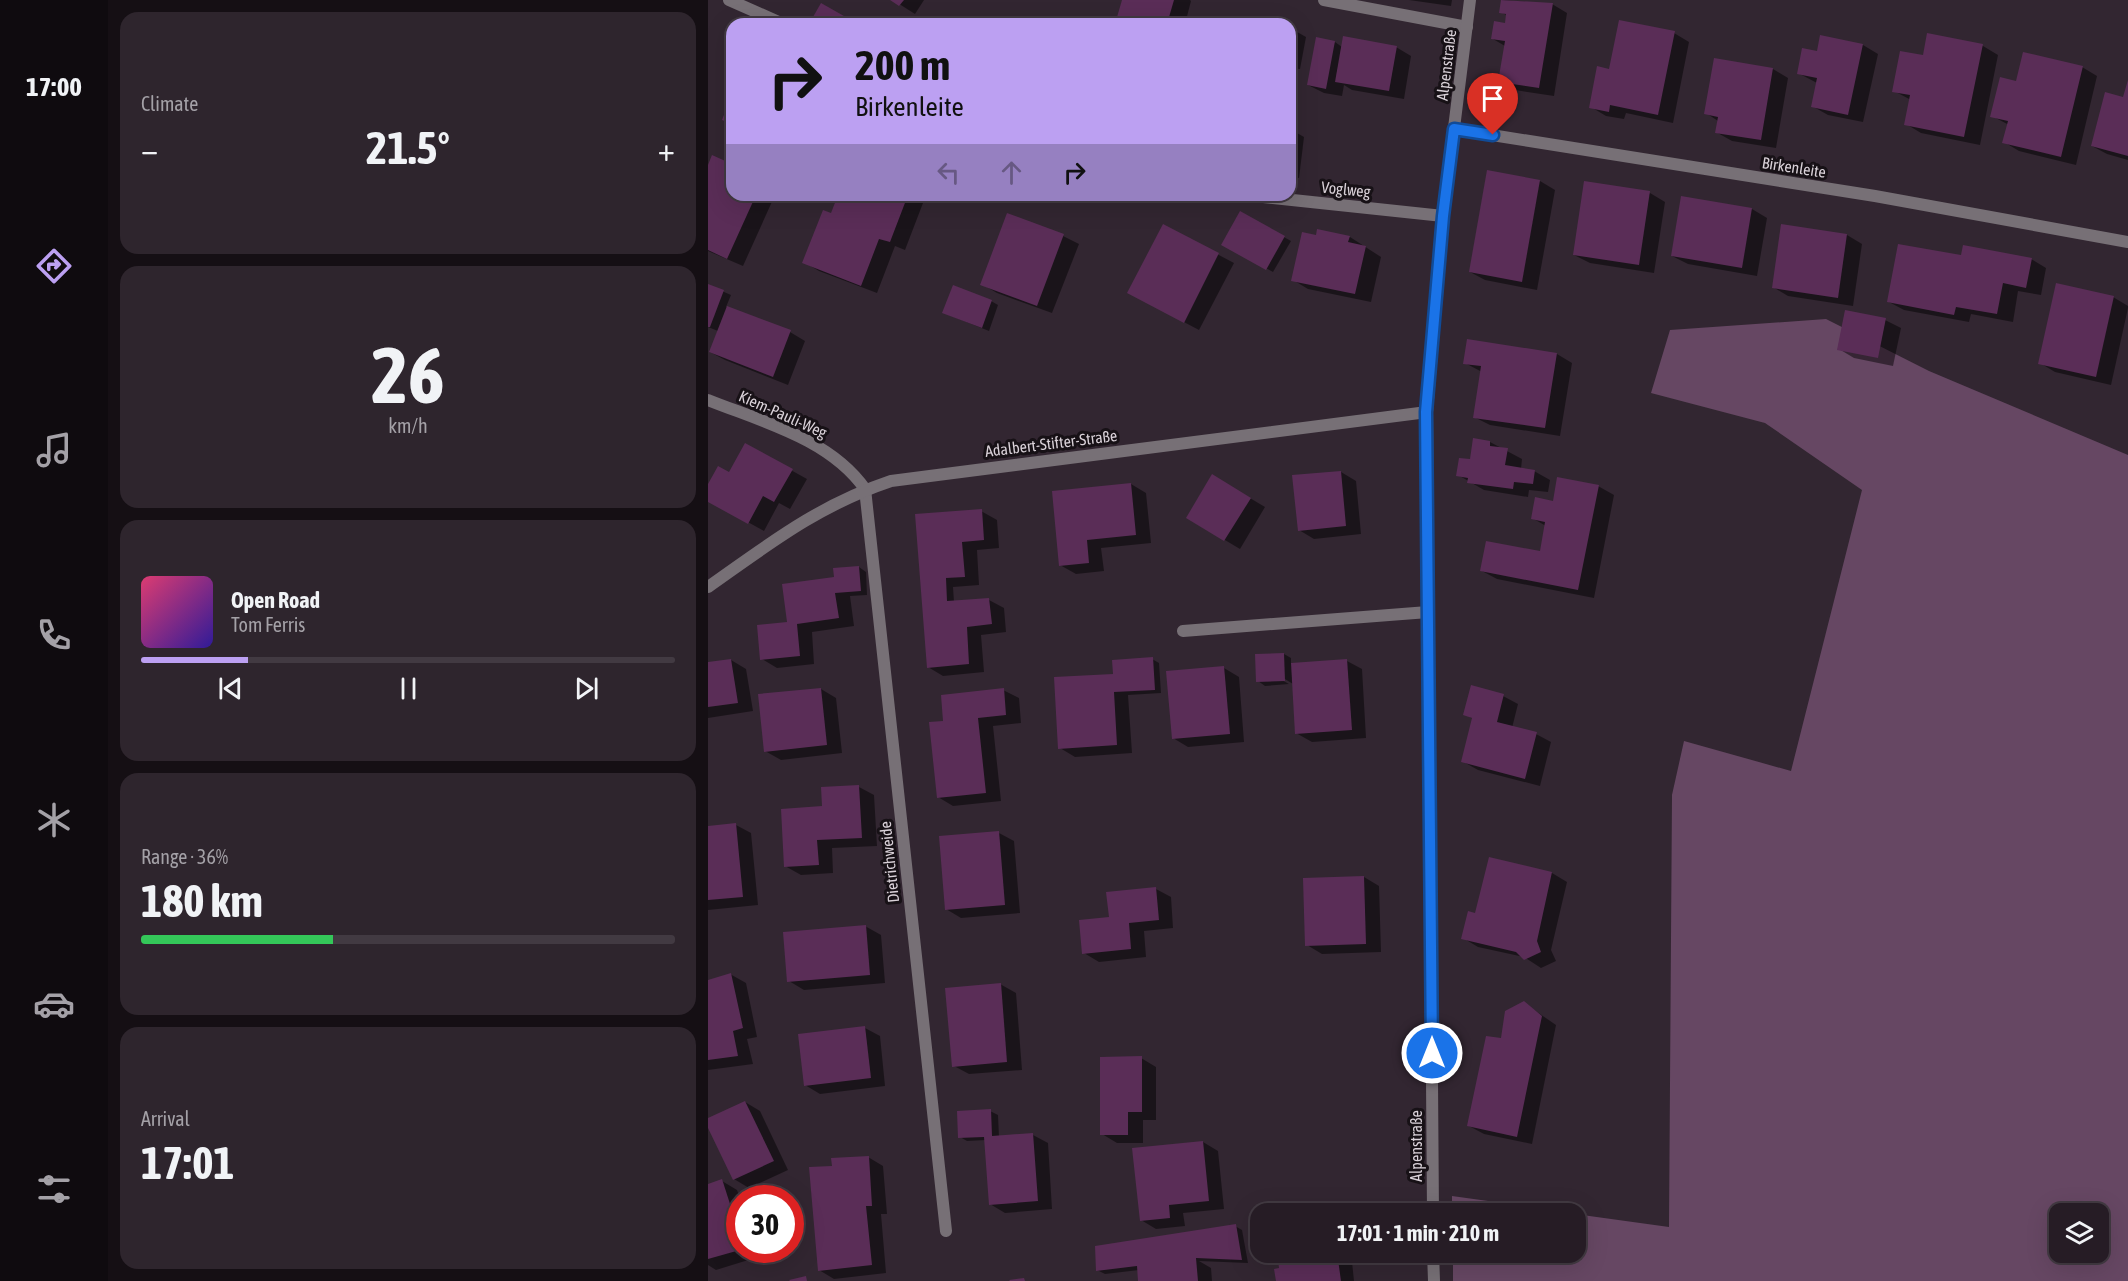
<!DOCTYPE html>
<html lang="en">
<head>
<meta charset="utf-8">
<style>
  :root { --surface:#261c25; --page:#2e252d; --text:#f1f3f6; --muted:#a4a1a7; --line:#423a42; --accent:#bca0f2 }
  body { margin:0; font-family:"Asap Condensed",sans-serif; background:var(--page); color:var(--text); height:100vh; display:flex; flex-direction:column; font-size:22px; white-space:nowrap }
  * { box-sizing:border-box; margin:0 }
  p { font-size:20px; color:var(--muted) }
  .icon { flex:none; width:33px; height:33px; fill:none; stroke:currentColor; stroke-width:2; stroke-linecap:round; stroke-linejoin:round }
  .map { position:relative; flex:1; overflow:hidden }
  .panel { display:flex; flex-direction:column; gap:12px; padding:12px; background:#150f14; width:600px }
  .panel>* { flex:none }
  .hud { position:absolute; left:18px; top:18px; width:570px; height:183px; border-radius:18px; box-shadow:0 6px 24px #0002,0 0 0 2px var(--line); background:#bca0f2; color:#111; overflow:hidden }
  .buttons { position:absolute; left:1341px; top:1203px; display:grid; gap:12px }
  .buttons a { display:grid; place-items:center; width:60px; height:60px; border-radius:12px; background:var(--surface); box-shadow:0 6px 24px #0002,0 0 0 2px var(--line); font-size:30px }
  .speed { position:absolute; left:18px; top:1185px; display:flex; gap:12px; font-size:30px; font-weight:700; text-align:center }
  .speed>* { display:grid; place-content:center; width:78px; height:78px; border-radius:50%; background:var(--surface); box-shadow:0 6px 24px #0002,0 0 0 2px var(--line); line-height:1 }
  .speed .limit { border:9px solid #d22; background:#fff; color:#111 }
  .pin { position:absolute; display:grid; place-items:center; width:51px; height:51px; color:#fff; margin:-62px -26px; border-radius:50% 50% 50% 0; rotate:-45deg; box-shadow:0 0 6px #0007 }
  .pin .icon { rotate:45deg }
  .me { position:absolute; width:66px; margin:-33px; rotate:0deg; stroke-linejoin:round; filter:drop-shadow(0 0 4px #0008) }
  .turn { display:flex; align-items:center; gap:21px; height:126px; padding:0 30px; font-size:27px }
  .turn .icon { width:78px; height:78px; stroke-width:2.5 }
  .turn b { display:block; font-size:42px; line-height:51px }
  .lanes { display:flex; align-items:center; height:57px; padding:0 30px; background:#0003; justify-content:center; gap:30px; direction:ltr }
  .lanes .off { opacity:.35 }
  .big { font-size:45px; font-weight:700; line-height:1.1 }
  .panel .widget { flex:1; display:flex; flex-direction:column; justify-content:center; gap:9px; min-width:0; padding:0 21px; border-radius:18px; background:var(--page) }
  .panel .dial { align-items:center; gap:0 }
  .dial b { font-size:78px; line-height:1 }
  .song { display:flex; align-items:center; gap:18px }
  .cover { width:72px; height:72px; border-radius:9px; background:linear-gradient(135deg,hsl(340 70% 55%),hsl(250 70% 35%)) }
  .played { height:6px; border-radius:3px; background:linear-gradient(90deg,var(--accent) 20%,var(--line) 20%) }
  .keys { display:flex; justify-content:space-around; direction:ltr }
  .heat { display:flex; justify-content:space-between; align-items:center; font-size:33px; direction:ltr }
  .charge { height:9px; border-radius:4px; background:linear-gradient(90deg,#34c759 36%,var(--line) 0) }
  .trip { position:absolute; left:542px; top:1203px; width:336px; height:60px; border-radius:18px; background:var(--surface); box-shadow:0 6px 24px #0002,0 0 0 2px var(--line); font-weight:700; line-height:60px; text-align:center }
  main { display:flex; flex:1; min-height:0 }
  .tab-bar { display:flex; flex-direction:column; width:108px; justify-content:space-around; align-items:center; background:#0f0b0f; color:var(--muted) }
  .tab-bar .icon { width:42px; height:42px }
  .tab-bar .active { color:var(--accent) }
  .tab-bar b { font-size:27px; color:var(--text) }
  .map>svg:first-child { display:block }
  .green { fill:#664763; fill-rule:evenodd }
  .shadow { fill:#0007 }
  .building { fill:#5a2d57 }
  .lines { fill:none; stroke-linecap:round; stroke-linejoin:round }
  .lane { stroke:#777076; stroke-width:12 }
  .street { stroke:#777076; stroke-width:12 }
  .route-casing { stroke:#114b97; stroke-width:15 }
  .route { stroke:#1a73e8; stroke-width:10 }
  .labels { text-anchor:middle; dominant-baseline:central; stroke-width:6; stroke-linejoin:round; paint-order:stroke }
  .street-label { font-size:16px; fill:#d9d1d8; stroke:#171116 }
</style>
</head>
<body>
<main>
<nav class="tab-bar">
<b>17:00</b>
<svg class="icon active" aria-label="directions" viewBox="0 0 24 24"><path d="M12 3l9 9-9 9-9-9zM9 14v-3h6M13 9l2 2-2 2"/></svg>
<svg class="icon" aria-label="music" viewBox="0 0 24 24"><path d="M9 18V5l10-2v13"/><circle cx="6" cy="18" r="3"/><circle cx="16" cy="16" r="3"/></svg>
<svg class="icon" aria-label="phone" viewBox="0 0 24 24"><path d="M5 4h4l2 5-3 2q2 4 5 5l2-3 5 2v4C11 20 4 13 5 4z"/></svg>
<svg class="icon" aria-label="climate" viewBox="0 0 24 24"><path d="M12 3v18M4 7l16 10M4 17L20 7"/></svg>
<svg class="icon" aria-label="car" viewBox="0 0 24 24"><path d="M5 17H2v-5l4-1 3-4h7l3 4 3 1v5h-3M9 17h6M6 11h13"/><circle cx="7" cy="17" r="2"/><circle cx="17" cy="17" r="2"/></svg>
<svg class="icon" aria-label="filters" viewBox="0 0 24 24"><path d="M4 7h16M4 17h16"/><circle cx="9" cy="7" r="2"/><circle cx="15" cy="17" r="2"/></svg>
</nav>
<section class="panel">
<div class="widget"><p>Climate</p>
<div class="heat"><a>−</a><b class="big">21.5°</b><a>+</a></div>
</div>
<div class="widget dial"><b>26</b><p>km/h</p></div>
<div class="widget">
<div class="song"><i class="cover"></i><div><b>Open Road</b><p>Tom Ferris</p></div></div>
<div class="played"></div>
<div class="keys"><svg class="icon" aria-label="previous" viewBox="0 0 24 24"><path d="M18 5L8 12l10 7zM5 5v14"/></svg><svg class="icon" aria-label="pause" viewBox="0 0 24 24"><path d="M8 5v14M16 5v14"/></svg><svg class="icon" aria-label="next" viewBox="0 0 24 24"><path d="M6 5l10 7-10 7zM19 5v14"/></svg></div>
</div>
<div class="widget"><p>Range · 36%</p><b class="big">180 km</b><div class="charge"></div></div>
<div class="widget"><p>Arrival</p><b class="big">17:01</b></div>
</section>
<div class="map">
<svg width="1420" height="1281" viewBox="0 0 1420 1281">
  <rect width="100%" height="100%" fill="#322631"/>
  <g class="green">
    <path d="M1118 319 1221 371 1420 455V1281H745V1253L867 1252V1214L961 1227 964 795 976 741 1083 771 1154 490 1057 423 943 393 962 330ZM1352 1214H1390V1252H1352Z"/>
    <path d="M744 1196 866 1213H744Z"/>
  </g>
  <g class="shadow">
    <path d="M185 0H216L207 14Z"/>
    <path d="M416 0H482L483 1 477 24H409Z"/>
    <path d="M701 0H744L743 6Z"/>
    <path d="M794 0 844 4 859 13 846 96 807 90 792 81 797 46 785 39 798 25 800 16 793 12Z"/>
    <path d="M582 28 598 37 592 69 582 68Z"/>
    <path d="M966 33 981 42 965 123 918 113 916 119 898 116 883 107 903 71Z"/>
    <path d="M1220 35 1275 46 1290 55 1272 145 1213 133 1198 124 1203 100 1186 91 1216 57Z"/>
    <path d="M627 42 634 47H688L703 56 696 99 644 90 636 85 634 96 616 93 600 85Z"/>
    <path d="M1155 45 1170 54 1155 122 1120 115 1104 106 1109 83 1090 73 1110 53Z"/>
    <path d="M1374 67 1389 76 1368 165 1311 151 1296 142 1301 125 1284 116 1309 83Z"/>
    <path d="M1065 69 1080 78 1068 148 1024 141 1008 132 1010 121 998 113Z"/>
    <path d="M1420 83V160L1399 154 1384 146 1416 99Z"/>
    <path d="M582 129 596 137 591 178 582 177Z"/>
    <path d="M24 166V195H67L35 266 0 251V168Z"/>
    <path d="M832 181 847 190 829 290 777 280 762 272Z"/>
    <path d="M942 193 957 202 946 273 882 263 866 255Z"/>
    <path d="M132 195H202L215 203 197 250 187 246 169 293 111 271 96 262 124 215Z"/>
    <path d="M1044 209 1059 218 1049 276 980 264 964 256Z"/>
    <path d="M533 213 583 241 565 272 516 244Z"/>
    <path d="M300 215 355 236 371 244 344 313 289 293 274 284Z"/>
    <path d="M456 226 526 263 491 330 436 301Z"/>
    <path d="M1074 226 1139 235 1154 244 1145 306 1080 296 1065 287Z"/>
    <path d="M609 237H642L673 257 663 302 600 289 585 280Z"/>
    <path d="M1254 257 1323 259 1338 268 1333 295 1310 291 1305 322 1263 314 1261 322 1196 310 1181 302Z"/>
    <path d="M0 285 23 295 18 307 82 332 97 341 80 385 17 360 2 352 10 331 0 327Z"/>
    <path d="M1405 297 1420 306V308L1403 385 1347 372 1332 363Z"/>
    <path d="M283 301 290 305 281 331 236 313Z"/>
    <path d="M1177 320 1193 328 1185 366 1146 358 1131 349Z"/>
    <path d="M760 341 849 354 864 363 852 436 782 425 766 417 774 372 757 363Z"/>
    <path d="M782 442 814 459 813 469 826 471 842 480 840 492 821 490 820 497 776 490 750 475Z"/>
    <path d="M38 445 99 479 82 509 71 503 56 531 0 500V487L22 474Z"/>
    <path d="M633 472 648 481 653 534 606 539 591 530Z"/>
    <path d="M423 484 438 493 443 543 393 548 396 571 368 574 352 565Z"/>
    <path d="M520 485 557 507 532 549 480 518Z"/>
    <path d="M890 486 906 495 886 598 789 579 774 571 833 553 838 526 824 518 846 502Z"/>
    <path d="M273 511 289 520 291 548 269 550 271 585 245 587 246 602 281 600 296 608 298 632 273 635 276 672 235 676 220 667 209 516Z"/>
    <path d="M151 567 158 572 159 595 142 596 146 626 104 632 106 664 69 668 54 659 81 624 128 579Z"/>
    <path d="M576 654 583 658V664L639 661 654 669 658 738 604 742 588 733 585 684 572 676 570 678 581 684 557 686 550 681Z"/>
    <path d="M444 659 451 663 453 693 420 695 424 753 367 757 352 748 406 675Z"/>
    <path d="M23 660 38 669 45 711 0 718V664Z"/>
    <path d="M516 668 531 677 536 742 480 747 465 738Z"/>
    <path d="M113 689 128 698 134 753 73 760 57 751Z"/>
    <path d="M295 690 311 698 313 723 285 726 293 801 245 806 230 797 237 722Z"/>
    <path d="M795 696 810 704 804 728 828 734 843 742 832 786 770 770 754 761 765 719 757 714Z"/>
    <path d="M151 787 166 795 169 846 124 848 125 873 93 875 77 866 115 808Z"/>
    <path d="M28 825 43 833 50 905 0 910V827Z"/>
    <path d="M291 833 306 841 312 913 253 918 238 909Z"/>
    <path d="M782 859 844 873 859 882 843 950 848 961 833 968 816 957 770 947 755 938 769 914Z"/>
    <path d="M656 877 671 886 673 952 614 954 599 945 597 879Z"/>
    <path d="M448 889 463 897 465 928 436 931 438 957 391 962 376 953 403 918Z"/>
    <path d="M157 926 173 935 177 983 96 990 81 981Z"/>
    <path d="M22 974 38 983 49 1037 39 1039 45 1064 0 1070V982Z"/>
    <path d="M292 984 308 993 314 1070 261 1074 246 1066Z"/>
    <path d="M816 1003 848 1025 824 1144 776 1134 761 1126 794 1040Z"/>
    <path d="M157 1028 172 1036 177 1086 112 1094 97 1085Z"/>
    <path d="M433 1058 448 1067V1120H435V1143H409L394 1134Z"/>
    <path d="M37 1102 52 1111 80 1170 41 1188 26 1179 0 1125V1120Z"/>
    <path d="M282 1111 290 1115 291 1137 325 1135 340 1143 344 1209 297 1213 282 1204 278 1140 259 1141 252 1137Z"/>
    <path d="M495 1142 510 1151 516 1209 475 1213 477 1226 448 1229 433 1220Z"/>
    <path d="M160 1157 175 1166 179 1214H173L178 1273 126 1279 111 1270 126 1167Z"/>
    <path d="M14 1181 29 1190 32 1198V1250H48L50 1257 8 1270 0 1265V1185Z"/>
    <path d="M527 1226 534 1230 540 1263 491 1261 503 1268 504 1281H431V1270L397 1274 389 1270Z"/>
    <path d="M571 1252H643L646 1281H569L573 1269Z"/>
  </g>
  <g class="building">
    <path d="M182 0H196L191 6Z"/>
    <path d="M414 0H466L459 24H407Z"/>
    <path d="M793 0 845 3 831 88 790 82 797 41 783 39 786 21 797 23 798 14 791 13Z"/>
    <path d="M113 3 150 24H101Z"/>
    <path d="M525 17 560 23V24H524Z"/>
    <path d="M911 20 967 31 950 115 902 105 901 112 881 108 889 66 901 69Z"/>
    <path d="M1219 33 1275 44 1256 137 1196 125 1202 95 1184 92 1192 51 1215 55Z"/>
    <path d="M1112 35 1155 44 1140 115 1103 107 1109 78 1089 74 1094 48 1109 51Z"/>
    <path d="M635 36 689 46 681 91 627 82Z"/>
    <path d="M608 37 627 41 618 89 599 85Z"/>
    <path d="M1315 52 1375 66 1353 157 1294 143 1300 121 1282 117 1292 77 1308 81Z"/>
    <path d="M1006 58 1065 68 1053 140 1007 133 1010 117 996 114Z"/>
    <path d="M1420 80V156L1383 146 1397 92 1415 97Z"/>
    <path d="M24 94V124L14 120Z"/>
    <path d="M4 155 24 164V195H48L19 259 0 250V165Z"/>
    <path d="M779 170 832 180 814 282 761 272Z"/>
    <path d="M876 181 942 191 931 265 865 255Z"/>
    <path d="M130 195H200L182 242 171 239 153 286 94 263 115 210 123 213Z"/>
    <path d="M973 196 1044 208 1034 268 963 256Z"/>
    <path d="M532 211 577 236 558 270 513 245Z"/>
    <path d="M299 213 356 234 329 306 272 285Z"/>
    <path d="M455 224 511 253 476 323 419 293Z"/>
    <path d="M1073 224 1139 234 1130 298 1064 288Z"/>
    <path d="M609 229 642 236 640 242 658 246 647 294 583 281 594 232 608 235Z"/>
    <path d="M1190 244 1253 255 1255 245 1324 258 1318 288 1295 283 1289 314 1248 307 1246 315 1179 302Z"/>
    <path d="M1348 283 1406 296 1388 377 1330 364Z"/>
    <path d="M0 284 16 290 2 327H0Z"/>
    <path d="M245 285 284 300 274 328 234 313Z"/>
    <path d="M19 306 83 330 65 377 1 352Z"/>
    <path d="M1137 310 1178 318 1170 358 1129 350Z"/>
    <path d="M759 339 849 353 837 428 765 418 773 366 755 364Z"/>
    <path d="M765 438 782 441V446L800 448 797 465 827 470 825 484 806 482 805 489 759 483 760 478 748 476 751 458 762 459Z"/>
    <path d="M37 443 85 469 66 502 55 496 40 524 0 502V484L10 466 21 472Z"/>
    <path d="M633 471 638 526 590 531 584 475Z"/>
    <path d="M504 474 543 498 516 541 478 518Z"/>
    <path d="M849 477 891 485 870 590 772 571 778 541 832 551 837 522 823 519 827 497 845 501Z"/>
    <path d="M423 483 428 535 379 540 381 563 351 566 344 491Z"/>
    <path d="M274 509 276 540 254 542 257 577 238 578 239 601 281 598 284 624 259 627 261 664 219 668 207 514Z"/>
    <path d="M151 566 153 591 127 593 131 618 89 624 92 656 52 660 49 625 79 622 74 584 126 577 125 568Z"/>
    <path d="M576 653 577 681 548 682 547 654Z"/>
    <path d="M445 657 447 690 406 692 409 745 350 749 346 677 405 674 404 660Z"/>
    <path d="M23 659 30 703 0 707V662Z"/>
    <path d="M639 659 644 730 587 734 583 663Z"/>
    <path d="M516 666 522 734 464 739 458 671Z"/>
    <path d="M763 685 796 694 789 722 829 732 817 779 753 762 764 718 755 715Z"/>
    <path d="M113 688 119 745 56 752 50 694Z"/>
    <path d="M296 688 298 715 270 718 278 793 229 798 221 722 235 721 233 695Z"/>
    <path d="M151 785 154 838 109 840 111 865 76 867 73 809 114 806 113 787Z"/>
    <path d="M28 823 35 897 0 900V826Z"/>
    <path d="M291 831 297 905 237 910 231 836Z"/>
    <path d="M781 857 844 872 829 941 833 952 816 960 808 952 753 939 760 911 767 913Z"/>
    <path d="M656 876 658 944 597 946 595 878Z"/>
    <path d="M448 887 451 920 421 923 423 949 374 954 371 920 401 917 398 892Z"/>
    <path d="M158 925 162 975 79 982 75 932Z"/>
    <path d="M23 973 35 1028 25 1031 30 1056 0 1060V980Z"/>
    <path d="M293 983 299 1062 244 1067 237 988Z"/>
    <path d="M816 1001 834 1016 809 1137 759 1126 778 1036 793 1038 797 1011Z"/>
    <path d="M157 1026 163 1078 96 1086 90 1034Z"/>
    <path d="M434 1056V1112H420V1135H392V1057Z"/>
    <path d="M37 1101 66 1161 25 1180 0 1128V1118Z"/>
    <path d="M283 1109 284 1136 325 1133 330 1201 281 1205 276 1137 250 1138 249 1111Z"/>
    <path d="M495 1141 501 1201 461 1205 462 1218 432 1221 424 1148Z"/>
    <path d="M161 1156 164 1206H158L164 1265 110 1271 101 1167 124 1166 123 1158Z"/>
    <path d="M14 1179 32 1235V1250L0 1259V1184Z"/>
    <path d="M528 1224 534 1260 488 1258 490 1281H430L429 1266 388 1271 387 1246Z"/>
    <path d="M569 1252H629L633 1281H568L566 1269 571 1268Z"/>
    <path d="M98 1276 99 1281H82L81 1280Z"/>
    <path d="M316 1278 317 1281H302L301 1280Z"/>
  </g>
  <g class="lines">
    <g class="lane">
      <path d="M616 0 759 27"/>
      <path d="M475 631 720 612"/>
    </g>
    <g class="street">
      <path d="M21 0 75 24"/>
      <path d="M746 129 1167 196 1420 242"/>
      <path d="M537 195 735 216"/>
      <path d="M0 400C55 422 122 439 157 489L238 1231"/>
      <path d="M0 587C61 544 111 505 183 481L719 412"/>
      <path d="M725 1214 719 412 735 216 762 0"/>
      <path d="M725 1252 726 1281"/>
    </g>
  </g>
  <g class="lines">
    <g class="route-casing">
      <path id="route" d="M724 1053 718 412 735 216 746 129 785 135"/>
    </g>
    <use href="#route" class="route"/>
  </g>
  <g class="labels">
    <g class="street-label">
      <text transform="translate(738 65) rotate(-83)">Alpenstraße</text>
      <text transform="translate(1086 167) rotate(9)">Birkenleite</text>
      <text transform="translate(638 189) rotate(6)">Voglweg</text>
      <text transform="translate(75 414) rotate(24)">Kiem-Pauli-Weg</text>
      <text transform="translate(343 443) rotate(-7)">Adalbert-Stifter-Straße</text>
      <text transform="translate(181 862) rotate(-96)">Dietrichweide</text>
      <text transform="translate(708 1146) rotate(-90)">Alpenstraße</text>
    </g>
  </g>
</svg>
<div class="buttons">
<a><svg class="icon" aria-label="layers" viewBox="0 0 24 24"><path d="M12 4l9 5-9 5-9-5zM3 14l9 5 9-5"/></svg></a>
</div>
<div class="speed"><div class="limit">30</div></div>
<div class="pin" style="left:785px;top:135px;background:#d93025"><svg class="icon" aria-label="arrive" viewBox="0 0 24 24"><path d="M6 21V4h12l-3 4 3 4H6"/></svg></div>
<svg class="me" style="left:724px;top:1053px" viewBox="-20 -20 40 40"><circle r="17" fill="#1a73e8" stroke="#fff" stroke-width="3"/><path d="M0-11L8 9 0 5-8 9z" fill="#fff"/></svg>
<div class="trip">17:01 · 1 min · 210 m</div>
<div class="hud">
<div class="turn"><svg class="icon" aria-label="right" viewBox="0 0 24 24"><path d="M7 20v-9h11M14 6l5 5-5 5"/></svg><div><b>200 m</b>Birkenleite</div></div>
<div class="lanes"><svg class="icon off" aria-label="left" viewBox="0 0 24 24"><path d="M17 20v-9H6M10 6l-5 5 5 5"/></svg><svg class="icon off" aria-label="ahead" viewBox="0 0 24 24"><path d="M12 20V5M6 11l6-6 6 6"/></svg><svg class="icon" aria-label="right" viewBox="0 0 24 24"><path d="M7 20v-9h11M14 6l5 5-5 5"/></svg></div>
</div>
</div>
</main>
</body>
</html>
